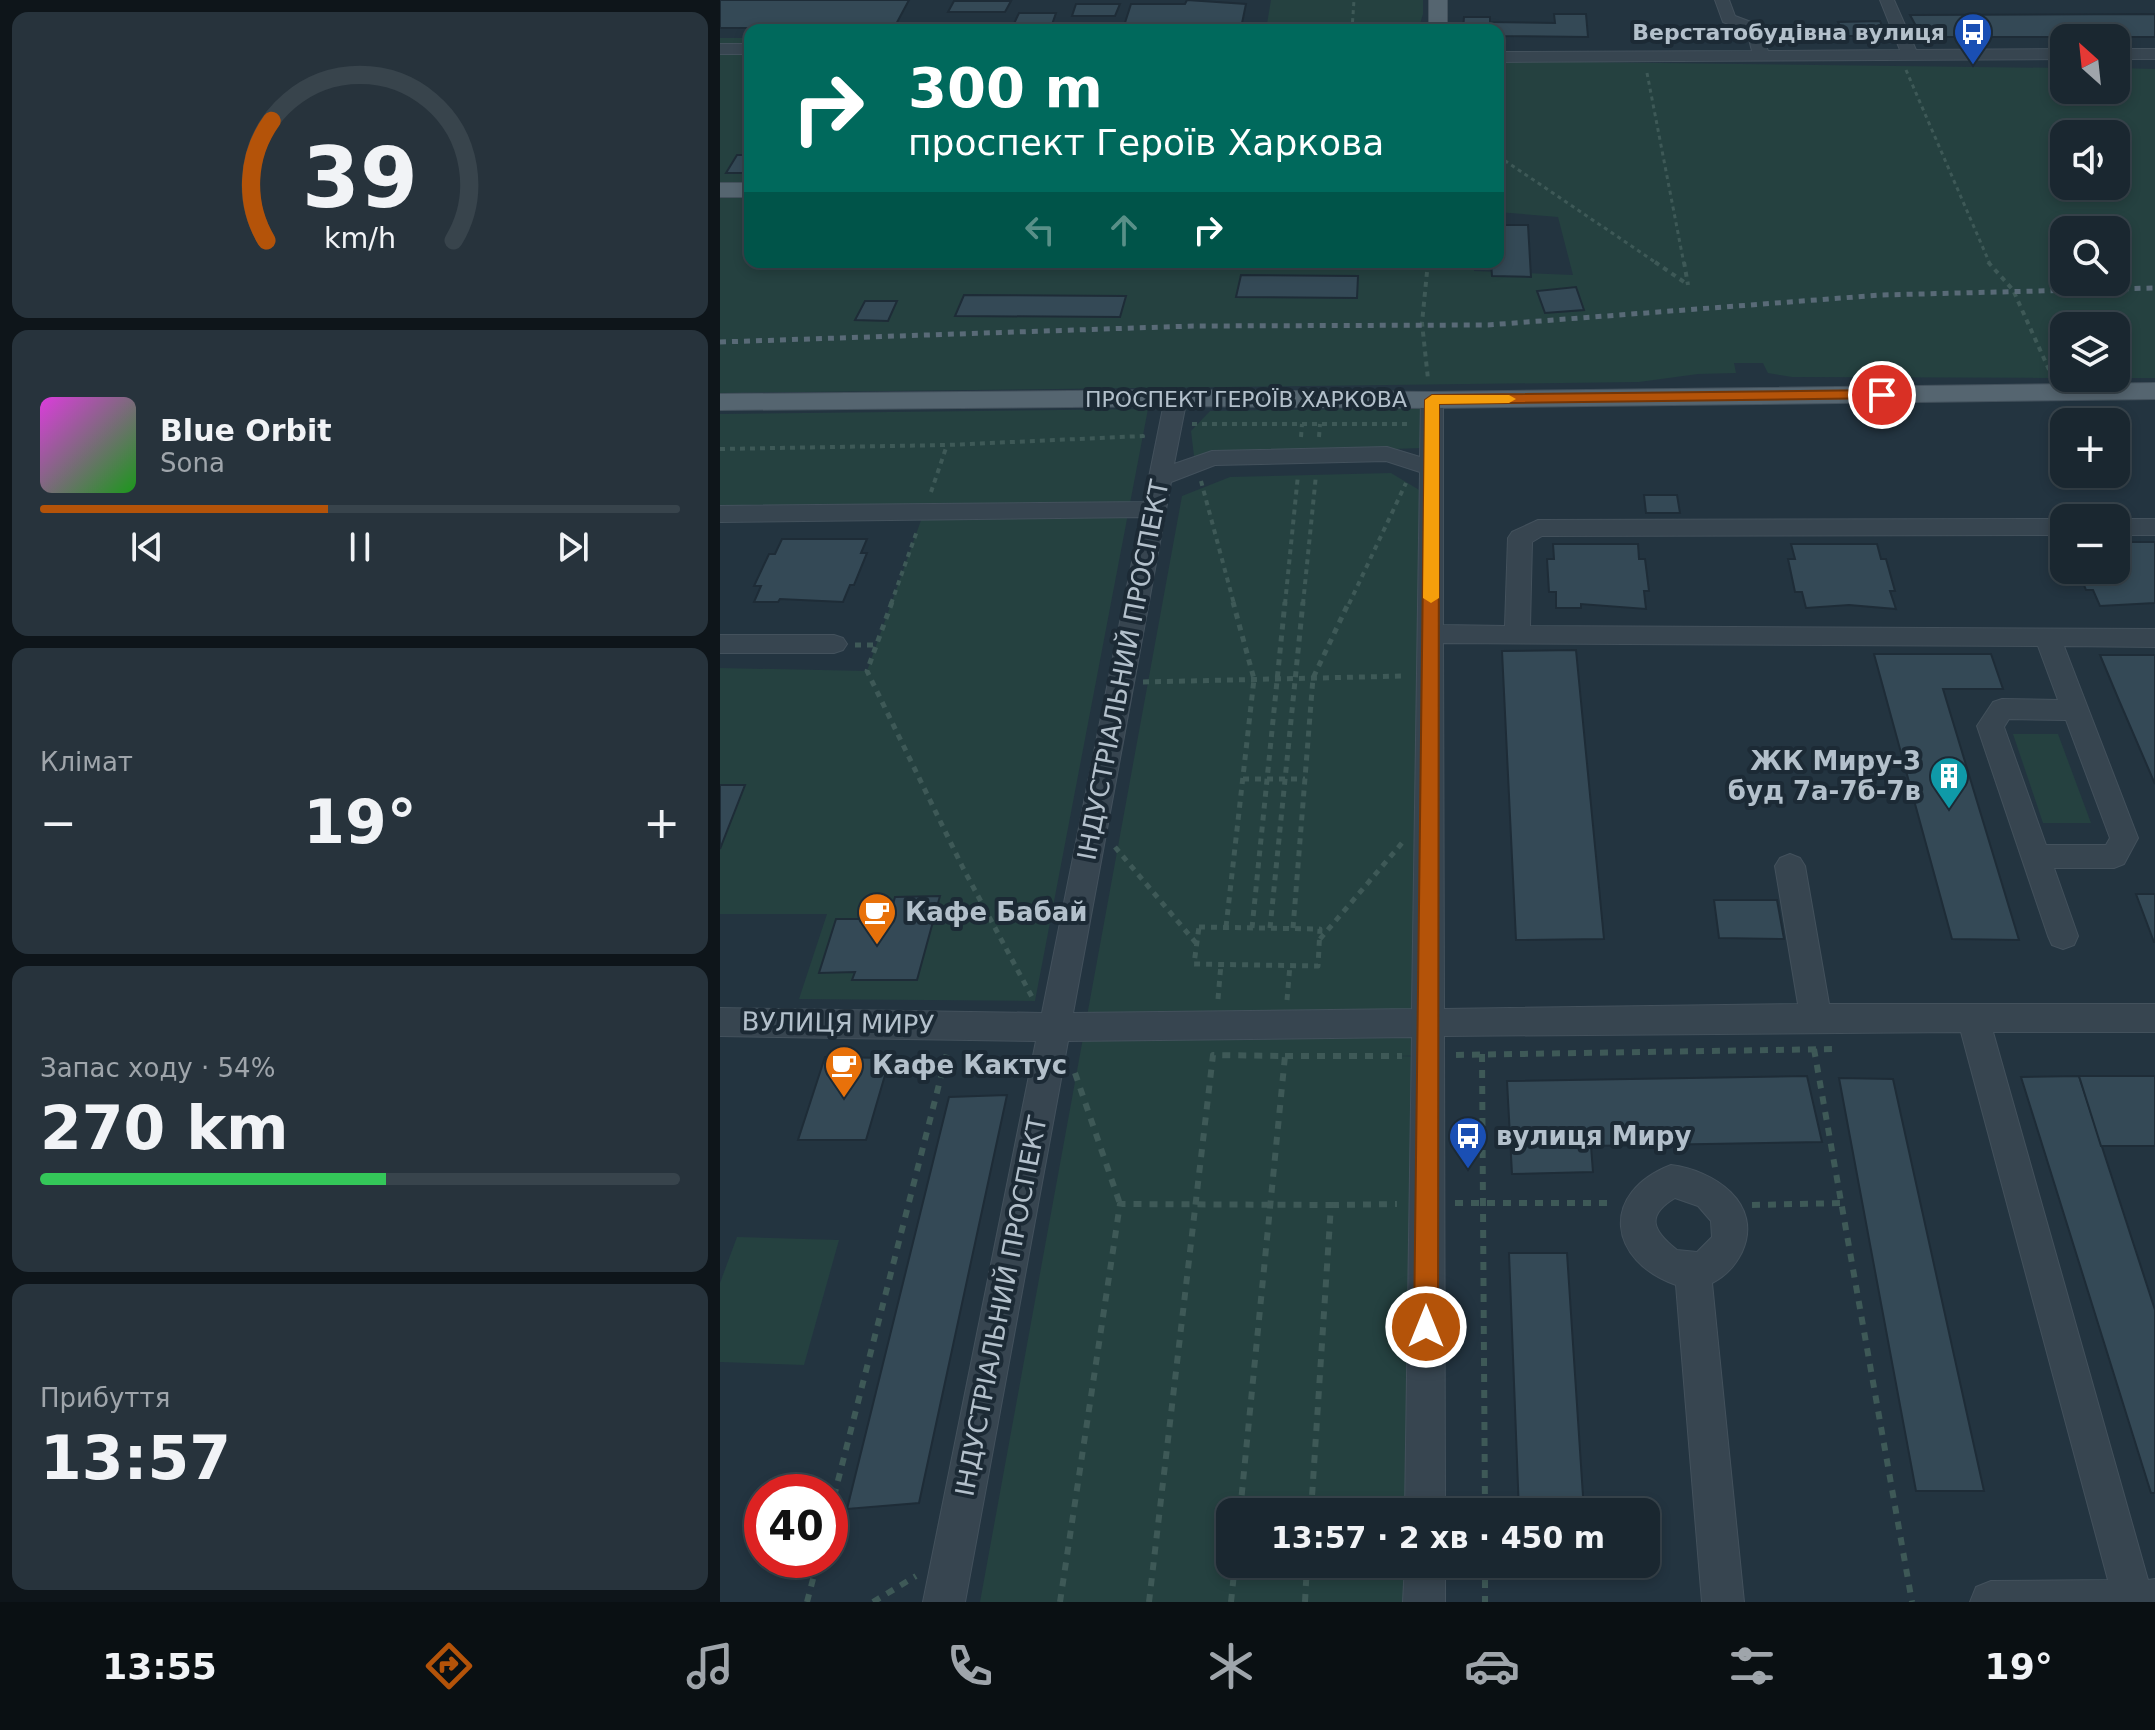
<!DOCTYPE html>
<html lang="uk">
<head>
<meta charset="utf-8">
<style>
  :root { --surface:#1a2730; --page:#27333c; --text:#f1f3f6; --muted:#9fa5ab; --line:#38444c; --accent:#b45309 }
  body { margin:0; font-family:"DejaVu Sans",sans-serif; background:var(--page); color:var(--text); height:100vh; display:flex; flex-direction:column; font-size:30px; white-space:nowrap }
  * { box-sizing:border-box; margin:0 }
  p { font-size:26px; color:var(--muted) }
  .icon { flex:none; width:44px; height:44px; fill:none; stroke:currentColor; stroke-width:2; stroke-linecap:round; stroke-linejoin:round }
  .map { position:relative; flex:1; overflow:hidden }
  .sheet { display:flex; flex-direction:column; gap:12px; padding:12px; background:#0e151a; width:720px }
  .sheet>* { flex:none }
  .top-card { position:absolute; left:24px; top:24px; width:760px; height:244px; border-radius:16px; box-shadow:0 4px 12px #0003,0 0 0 2px var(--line); background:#00695c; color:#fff; overflow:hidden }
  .needle { width:52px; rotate:333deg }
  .tools { position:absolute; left:1330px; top:24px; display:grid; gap:16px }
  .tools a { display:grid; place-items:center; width:80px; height:80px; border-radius:16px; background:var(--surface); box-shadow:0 4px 12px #0003,0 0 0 2px var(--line); font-size:40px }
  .speed { position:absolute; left:24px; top:1474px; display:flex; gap:16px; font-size:40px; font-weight:700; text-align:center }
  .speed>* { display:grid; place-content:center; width:104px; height:104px; border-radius:50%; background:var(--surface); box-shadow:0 4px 12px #0003,0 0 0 2px var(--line); line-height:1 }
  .speed .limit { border:12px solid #d22; background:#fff; color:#111 }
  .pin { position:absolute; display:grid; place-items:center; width:68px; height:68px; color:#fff; margin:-34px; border:4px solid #fff; border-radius:50%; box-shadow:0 2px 8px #0007 }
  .me { position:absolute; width:88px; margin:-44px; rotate:0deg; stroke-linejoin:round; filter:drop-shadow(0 0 6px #0008) }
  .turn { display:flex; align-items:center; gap:28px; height:168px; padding:0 32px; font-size:36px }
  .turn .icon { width:104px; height:104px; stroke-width:2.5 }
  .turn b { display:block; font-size:56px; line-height:68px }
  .lanes { display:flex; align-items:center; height:76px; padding:0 32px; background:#0003; justify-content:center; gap:40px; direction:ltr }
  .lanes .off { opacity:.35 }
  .big { font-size:60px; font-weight:700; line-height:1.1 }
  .sheet .tile { flex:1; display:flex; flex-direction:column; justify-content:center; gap:12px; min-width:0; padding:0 28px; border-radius:16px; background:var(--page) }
  .sheet .dial { align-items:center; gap:0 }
  .dial svg { height:208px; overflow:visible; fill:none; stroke:var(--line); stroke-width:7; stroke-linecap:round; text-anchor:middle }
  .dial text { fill:var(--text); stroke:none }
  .song { display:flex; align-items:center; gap:24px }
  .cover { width:96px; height:96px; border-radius:12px; background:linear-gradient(135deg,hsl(300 70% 55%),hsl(120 70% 35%)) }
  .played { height:8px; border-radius:4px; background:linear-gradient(90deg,var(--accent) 45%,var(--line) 45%) }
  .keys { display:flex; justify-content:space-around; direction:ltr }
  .heat { display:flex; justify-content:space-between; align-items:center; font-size:44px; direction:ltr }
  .charge { height:12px; border-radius:6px; background:linear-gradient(90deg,#34c759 54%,var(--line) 0) }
  .trip { position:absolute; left:496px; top:1498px; width:444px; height:80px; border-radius:16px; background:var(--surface); box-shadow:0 4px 12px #0003,0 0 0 2px var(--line); font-weight:700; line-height:80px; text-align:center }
  .tabs { display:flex; height:128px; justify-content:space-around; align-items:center; background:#0a1013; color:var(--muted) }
  .tabs .icon { width:56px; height:56px }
  .tabs .selected { color:var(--accent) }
  .tabs b { font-size:36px; color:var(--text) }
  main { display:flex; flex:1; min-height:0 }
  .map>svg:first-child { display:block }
  .green { fill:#254140; fill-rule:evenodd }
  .building { fill:#344956; stroke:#1e2c37; stroke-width:2 }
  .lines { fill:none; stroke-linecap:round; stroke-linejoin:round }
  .minor-casing { stroke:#43515c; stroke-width:2 }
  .major-casing { stroke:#43515c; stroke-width:2 }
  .path-far3 { stroke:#3e5957; stroke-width:3; stroke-dasharray:4 4; stroke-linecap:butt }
  .path-far2 { stroke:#3e5957; stroke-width:4; stroke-dasharray:5 5; stroke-linecap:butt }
  .path-far1 { stroke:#3e5957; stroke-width:5; stroke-dasharray:6 6; stroke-linecap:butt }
  .path { stroke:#3e5957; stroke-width:6; stroke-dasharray:8 8; stroke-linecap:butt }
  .minor { fill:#374550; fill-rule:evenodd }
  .major { fill:#556570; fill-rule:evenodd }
  .rail { stroke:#596a77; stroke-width:5; stroke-dasharray:6 6; stroke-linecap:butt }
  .route { fill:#b45309; stroke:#753606; stroke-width:2 }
  .slow { fill:#f59e0b }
  .labels { text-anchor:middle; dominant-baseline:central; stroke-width:8; stroke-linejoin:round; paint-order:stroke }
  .far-poi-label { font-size:22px; font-weight:bold; fill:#b3c0cb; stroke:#1c2a35; text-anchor:end }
  .far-street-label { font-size:22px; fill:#b3c0cb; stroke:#1c2a35 }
  .street-label { font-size:26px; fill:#b3c0cb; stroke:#1c2a35 }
  .poi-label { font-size:26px; font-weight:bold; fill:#b3c0cb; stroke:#1c2a35; text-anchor:start }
</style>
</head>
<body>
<main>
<section class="sheet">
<div class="tile dial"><svg viewBox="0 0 100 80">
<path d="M14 69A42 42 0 1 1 86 69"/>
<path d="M14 69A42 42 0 0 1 16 23" stroke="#b45309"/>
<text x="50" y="56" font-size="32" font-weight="700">39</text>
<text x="50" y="72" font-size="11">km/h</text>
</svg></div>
<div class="tile">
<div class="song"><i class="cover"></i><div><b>Blue Orbit</b><p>Sona</p></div></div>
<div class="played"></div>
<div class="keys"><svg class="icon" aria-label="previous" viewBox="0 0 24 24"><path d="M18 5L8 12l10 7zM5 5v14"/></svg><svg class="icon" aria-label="pause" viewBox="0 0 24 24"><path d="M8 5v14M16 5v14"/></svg><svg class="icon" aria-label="next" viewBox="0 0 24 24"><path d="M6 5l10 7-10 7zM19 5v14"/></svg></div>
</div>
<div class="tile"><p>Клімат</p>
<div class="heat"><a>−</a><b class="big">19°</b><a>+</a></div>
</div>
<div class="tile"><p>Запас ходу · 54%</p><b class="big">270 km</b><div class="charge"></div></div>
<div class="tile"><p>Прибуття</p><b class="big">13:57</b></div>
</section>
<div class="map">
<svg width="1435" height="1602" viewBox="0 0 1435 1602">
  <rect width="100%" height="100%" fill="#233440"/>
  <g class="green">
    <path d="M551 0H703V14L698 30H546Z"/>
    <path d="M0 38H30V262H755L754 271 853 275 838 217 778 212V61L1344 68V90H1396V68L1435 69V378L1072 377 1048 373 1043 363H1014L1016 373 978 374 919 382 0 393ZM1344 134H1396V186H1344ZM1344 230H1396V282H1344ZM1344 326H1396V378H1344Z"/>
    <path d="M701 408 702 448 474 456 471 431 490 411Z"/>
    <path d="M428 409 315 1001 79 999 107 914H0V849L25 786 0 785V668L147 671 204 512 0 514V414ZM176 897H220L197 980H133L135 972H99L116 920 169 919Z"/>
    <path d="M671 473 711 497 723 1055 674 1056 723 1057 719 1512H510V1564H718V1602H260L462 496 510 477Z"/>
    <path d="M1293 734H1338L1371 823H1323Z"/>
    <path d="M17 1237 119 1240 84 1365 0 1362V1283Z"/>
  </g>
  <g class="building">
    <path d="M0 0H189L174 28H0Z"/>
    <path d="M467 0 526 4 521 28 403 29 411 4H465Z"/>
    <path d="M234 1H291L285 12H228Z"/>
    <path d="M356 4H400L395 16H352Z"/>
    <path d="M299 13H336L330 30H291Z"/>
    <path d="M834 14H866L868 37 778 36V30H743L744 17H770V22L835 23Z"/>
    <path d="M1435 14V37H1202L1190 15Z"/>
    <path d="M1160 21 1163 28H1135L1139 36H1124L1118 22Z"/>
    <path d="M17 155H30V173H6Z"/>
    <path d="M778 225H808L811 277 772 276 771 262H778Z"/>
    <path d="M521 275 638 276 637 298 516 297Z"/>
    <path d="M856 287 864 310 825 313 817 291Z"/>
    <path d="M244 295 406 296 400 317 235 316Z"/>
    <path d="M145 301H177L168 321 135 320Z"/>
    <path d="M924 495H957L960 513H926Z"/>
    <path d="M62 539H147L141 553H147L134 585H130L123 602 60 599 58 602H34L41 586H34L49 554H55Z"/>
    <path d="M1396 542H1435V603L1380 606 1373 590H1366L1358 570H1396Z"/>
    <path d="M833 544H918L919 559H925L929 591H924L926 609 861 604V608H836V592H829L827 559H834Z"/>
    <path d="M1071 544H1157L1161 559H1166L1175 591H1170L1176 609 1129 605 1086 608 1082 592H1075L1068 559H1075Z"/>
    <path d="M856 650 884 939 796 940 782 651Z"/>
    <path d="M1154 654H1271L1283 689H1223L1299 940 1232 939Z"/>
    <path d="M1380 655H1435V784L1398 698Z"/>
    <path d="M0 785H25L0 849Z"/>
    <path d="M1416 894H1435V942H1434Z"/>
    <path d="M220 896 197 980H132L135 972 99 973 116 919H169L175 897Z"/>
    <path d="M994 900H1057L1064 939 999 938Z"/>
    <path d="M105 1057 170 1058 146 1140H78Z"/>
    <path d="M1087 1076 1102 1142 871 1146 873 1172 792 1174 787 1081Z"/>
    <path d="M1359 1076 1435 1310V1493H1431L1301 1077Z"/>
    <path d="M1359 1076H1435V1146H1381Z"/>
    <path d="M1119 1078 1173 1079 1264 1491H1196Z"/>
    <path d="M287 1095 199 1503 127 1509 229 1097Z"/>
    <path d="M789 1253H847L864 1511 799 1512Z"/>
  </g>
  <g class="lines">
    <g class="minor-casing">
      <g id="minor">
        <path d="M995 0H1009L1015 16 1039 25 1048 51 1180 50 1160 0H1174L1196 50 1344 49V59L778 62V52L1032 51 1027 31 1003 22Z"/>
        <rect x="0" y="44" width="30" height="10"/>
        <rect x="1396" y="49" width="39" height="10"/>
        <path d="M456 392 467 398 454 464 492 451 667 447 700 457 701 400 704 395H720L723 400V625L785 626 788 538 792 532 818 520 1344 519V535L822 536 812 542 810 626 1435 629V647L1344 646 1418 838 1404 864 1394 868H1334L1358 936 1354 945 1343 949 1332 945 1328 936 1257 726 1273 702 1282 699 1338 700 1318 646 723 643 724 1009 1078 1004 1055 866 1060 858 1070 854 1080 858 1085 866 1109 1004H1435V1032H1273L1428 1580 1435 1579V1602H1250L1256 1587 1271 1581 1388 1580 1241 1032 724 1036 725 1512H685L692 1037 348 1041 245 1602H203L316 1041 0 1036V1008L322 1013 421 517 0 522V506L424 502 445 398ZM666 461 700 472 692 1009 353 1013 451 482 495 465ZM1289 719 1346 720 1390 838 1386 845H1326L1284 727Z"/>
        <rect x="1396" y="519" width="39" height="16"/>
        <path d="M0 635H114L123 638 127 644 123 650 114 653H0Z"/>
        <path d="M951 1165C993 1170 1044 1203 1022 1252 1015 1266 1006 1276 992 1283L1024 1602H982L956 1285C888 1261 879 1193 951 1165ZM955 1198 978 1206 991 1221 992 1237 977 1252 957 1250C933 1231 925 1216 955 1198Z"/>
        <path d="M685 1564H725V1602H683Z"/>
      </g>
    </g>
    <g class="major-casing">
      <g id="major">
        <rect x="709" y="0" width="18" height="30"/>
        <rect x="0" y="183" width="30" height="14"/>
        <path d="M1435 383V399L712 408 456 406 0 410V394L456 390 712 392Z"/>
      </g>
    </g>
    <g class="path-far3">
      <path d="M632 30 634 0"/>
      <path d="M1186 70 1270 264"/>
      <path d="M927 73 964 264"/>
      <path d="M778 156 938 264"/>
      <path d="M513 262 517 264"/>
    </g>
    <g class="path-far2">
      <path d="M514 262 523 268"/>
      <path d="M708 262 702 323 708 379"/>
      <path d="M935 262 967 284"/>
      <path d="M964 262 968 285"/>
      <path d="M1268 262 1293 290 1331 374"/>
      <path d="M472 424H690"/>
      <path d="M581 437 582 424"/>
      <path d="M599 437 600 424"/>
      <path d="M0 449 227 445 423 436 422 440"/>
      <path d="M481 481 514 604"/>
      <path d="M211 492 227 445"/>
      <path d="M171 604 197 531"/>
      <path d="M565 604 578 475"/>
      <path d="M583 604 596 475"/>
      <path d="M629 604 686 483"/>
    </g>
    <g class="path-far1">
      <path d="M172 602 147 671 243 868 312 997"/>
      <path d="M135 645H156"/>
      <path d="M423 682 685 676"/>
      <path d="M523 779H585"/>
      <path d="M395 847 476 943"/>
      <path d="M479 927 600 929 598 966 474 964Z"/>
      <path d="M506 927 534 679 513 602"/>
      <path d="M532 928 565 602"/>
      <path d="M550 928 583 602"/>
      <path d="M573 928 593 678 629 602"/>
      <path d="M600 939 682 843"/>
      <path d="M498 999 501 964"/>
      <path d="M567 1000 570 965"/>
    </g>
    <g class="path">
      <path d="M1094 1049 1192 1602"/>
      <path d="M762 1054 765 1512"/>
      <path d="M736 1055 1114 1049"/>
      <path d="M565 1056H682"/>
      <path d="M355 1073 400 1204"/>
      <path d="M735 1203H893"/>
      <path d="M611 1205 677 1204"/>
      <path d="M1032 1205 1121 1203"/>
      <path d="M110 1512 227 1053"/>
      <path d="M765 1564V1602"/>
      <path d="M87 1602 98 1560"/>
      <path d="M153 1602 196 1576"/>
      <path d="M340 1602 400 1204 611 1205 591 1512"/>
      <path d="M429 1602 493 1055 565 1056 520 1512"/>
      <path d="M511 1602 515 1564"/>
      <path d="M585 1602 587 1564"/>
    </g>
    <use href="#minor" class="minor"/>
    <use href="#major" class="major"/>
    <path class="rail" d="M0 342 473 326 768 325 1161 295 1435 288"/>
  </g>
  <path class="route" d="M1162 390 1169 395 1167 398 719 404 718 1327 714 1335 706 1339 698 1335 694 1327 705 400 712 395Z"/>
  <path class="slow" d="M712 395H789L796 399 789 403 719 404V598L711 603 703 598 705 400Z"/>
  <defs>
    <g id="bus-pin" transform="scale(2)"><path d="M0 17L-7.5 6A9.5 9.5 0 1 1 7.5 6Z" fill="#1a4fb4" stroke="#1c2a35"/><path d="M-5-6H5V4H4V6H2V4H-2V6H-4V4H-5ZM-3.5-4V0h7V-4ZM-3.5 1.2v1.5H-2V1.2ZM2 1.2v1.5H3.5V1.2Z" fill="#fff"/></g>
    <g id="building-pin" transform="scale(2)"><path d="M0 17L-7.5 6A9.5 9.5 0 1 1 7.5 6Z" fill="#0f9aa8" stroke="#1c2a35"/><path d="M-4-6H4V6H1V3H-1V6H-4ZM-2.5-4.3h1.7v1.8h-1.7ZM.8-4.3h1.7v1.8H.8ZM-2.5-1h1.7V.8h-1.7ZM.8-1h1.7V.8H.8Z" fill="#fff"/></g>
    <g id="cafe-pin" transform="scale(2)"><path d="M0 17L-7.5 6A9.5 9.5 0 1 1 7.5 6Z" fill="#e8710a" stroke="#1c2a35"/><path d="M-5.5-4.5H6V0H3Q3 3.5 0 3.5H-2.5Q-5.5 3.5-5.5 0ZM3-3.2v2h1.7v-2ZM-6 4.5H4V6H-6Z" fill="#fff"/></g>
  </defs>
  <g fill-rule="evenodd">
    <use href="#bus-pin" x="1253" y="32"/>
    <use href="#building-pin" x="1229" y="776"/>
    <use href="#cafe-pin" x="157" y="912"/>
    <use href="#cafe-pin" x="124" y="1065"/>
    <use href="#bus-pin" x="748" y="1136"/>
  </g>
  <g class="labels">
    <g class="far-poi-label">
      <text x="1225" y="32">Верстатобудівна вулиця</text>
    </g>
    <g class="far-street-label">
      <text x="526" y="399">ПРОСПЕКТ ГЕРОЇВ ХАРКОВА</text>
    </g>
    <g class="street-label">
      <text transform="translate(403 670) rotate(-79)">ІНДУСТРІАЛЬНИЙ ПРОСПЕКТ</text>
      <text transform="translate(118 1023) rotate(1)">ВУЛИЦЯ МИРУ</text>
      <text transform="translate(281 1306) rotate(-79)">ІНДУСТРІАЛЬНИЙ ПРОСПЕКТ</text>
    </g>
    <g class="poi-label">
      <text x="1201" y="761" text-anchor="end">ЖК Миру-3<tspan x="1201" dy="30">буд 7а-7б-7в</tspan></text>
      <text x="185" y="912">Кафе Бабай</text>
      <text x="152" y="1065">Кафе Кактус</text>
      <text x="776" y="1136">вулиця Миру</text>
    </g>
  </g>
</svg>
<div class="tools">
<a><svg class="needle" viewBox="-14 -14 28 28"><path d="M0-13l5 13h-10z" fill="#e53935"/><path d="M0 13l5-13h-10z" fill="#9fa5ab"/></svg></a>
<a><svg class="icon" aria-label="sound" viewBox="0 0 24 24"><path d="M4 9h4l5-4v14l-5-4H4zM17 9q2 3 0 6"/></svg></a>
<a><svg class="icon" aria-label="search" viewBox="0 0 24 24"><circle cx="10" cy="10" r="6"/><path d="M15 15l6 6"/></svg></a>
<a><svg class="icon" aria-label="layers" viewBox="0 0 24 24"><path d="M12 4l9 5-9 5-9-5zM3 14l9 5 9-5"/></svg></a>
<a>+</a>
<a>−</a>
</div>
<div class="speed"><div class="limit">40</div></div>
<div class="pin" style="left:1162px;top:395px;background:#d93025"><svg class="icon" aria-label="arrive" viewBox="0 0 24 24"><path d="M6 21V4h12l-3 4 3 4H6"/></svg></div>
<svg class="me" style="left:706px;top:1327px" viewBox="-20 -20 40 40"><circle r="17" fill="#b45309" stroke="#fff" stroke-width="3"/><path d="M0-11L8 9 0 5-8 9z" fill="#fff"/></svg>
<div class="trip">13:57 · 2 хв · 450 m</div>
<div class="top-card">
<div class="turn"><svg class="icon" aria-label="right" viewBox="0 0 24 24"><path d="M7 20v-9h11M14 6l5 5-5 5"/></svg><div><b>300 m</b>проспект Героїв Харкова</div></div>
<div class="lanes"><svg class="icon off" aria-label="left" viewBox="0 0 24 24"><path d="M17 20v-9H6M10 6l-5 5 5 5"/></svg><svg class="icon off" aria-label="ahead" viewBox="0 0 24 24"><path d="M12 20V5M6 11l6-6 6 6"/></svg><svg class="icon" aria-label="right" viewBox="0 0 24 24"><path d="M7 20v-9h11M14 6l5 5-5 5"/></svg></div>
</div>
</div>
</main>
<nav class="tabs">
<b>13:55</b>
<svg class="icon selected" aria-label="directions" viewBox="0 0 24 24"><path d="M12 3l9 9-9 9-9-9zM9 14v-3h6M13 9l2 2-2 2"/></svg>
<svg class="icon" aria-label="music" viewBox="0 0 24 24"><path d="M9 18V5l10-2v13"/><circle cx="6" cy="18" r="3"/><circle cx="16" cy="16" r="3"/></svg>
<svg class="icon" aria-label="phone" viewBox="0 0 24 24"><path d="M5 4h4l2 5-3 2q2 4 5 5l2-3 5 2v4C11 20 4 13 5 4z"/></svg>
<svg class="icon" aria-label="climate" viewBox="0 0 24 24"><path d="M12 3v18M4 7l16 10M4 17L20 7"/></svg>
<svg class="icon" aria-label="car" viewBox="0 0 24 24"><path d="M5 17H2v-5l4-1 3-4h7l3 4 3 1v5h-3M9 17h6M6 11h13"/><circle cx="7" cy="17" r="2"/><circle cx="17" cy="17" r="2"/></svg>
<svg class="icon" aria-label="filters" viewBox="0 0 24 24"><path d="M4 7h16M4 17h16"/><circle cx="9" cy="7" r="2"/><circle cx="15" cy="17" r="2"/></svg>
<b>19°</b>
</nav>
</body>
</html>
